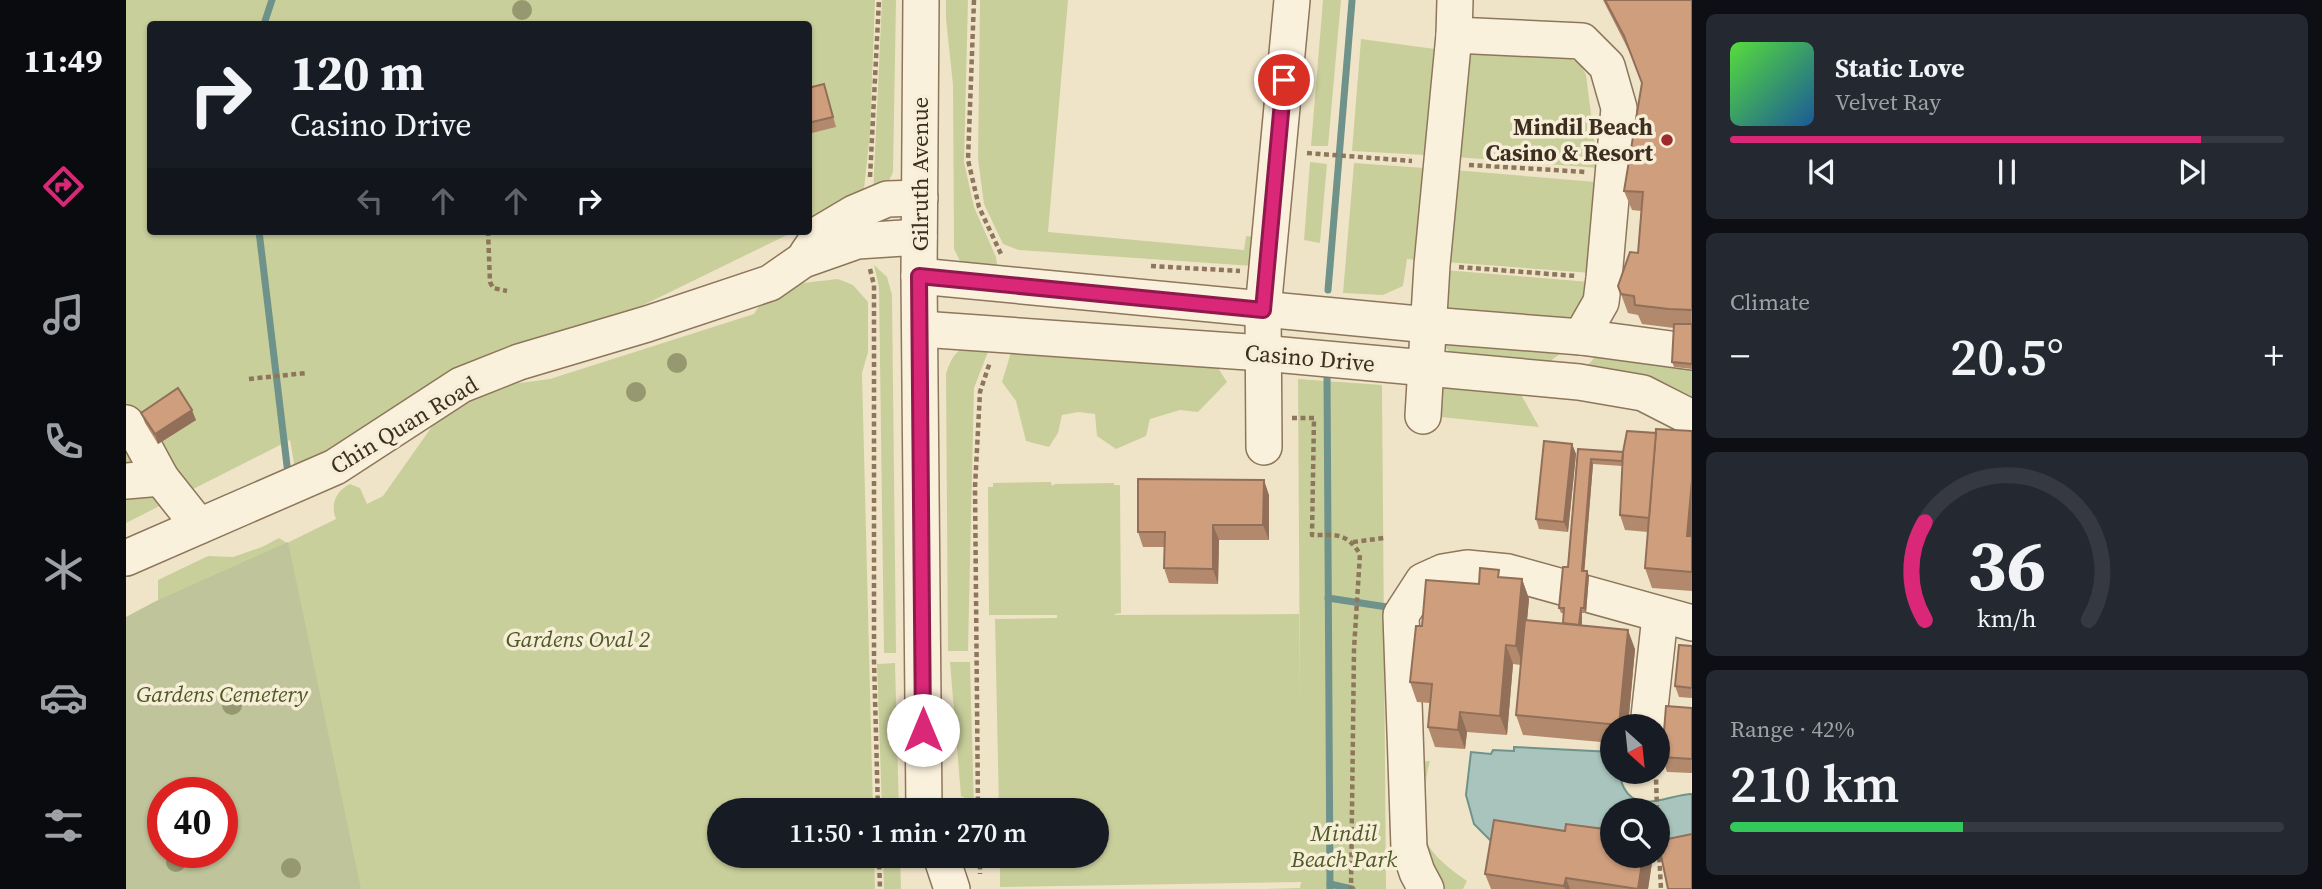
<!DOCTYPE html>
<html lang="en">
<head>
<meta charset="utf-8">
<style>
  :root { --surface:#171b24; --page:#242831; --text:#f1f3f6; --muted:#9ea1a6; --line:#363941; --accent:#db2777 }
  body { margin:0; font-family:"Source Serif 4",serif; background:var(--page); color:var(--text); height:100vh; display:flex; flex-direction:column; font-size:26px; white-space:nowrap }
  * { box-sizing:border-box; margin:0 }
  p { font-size:23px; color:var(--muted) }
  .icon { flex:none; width:38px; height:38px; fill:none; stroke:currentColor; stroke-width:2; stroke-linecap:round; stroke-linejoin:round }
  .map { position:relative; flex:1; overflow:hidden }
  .side { display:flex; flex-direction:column; gap:14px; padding:14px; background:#0d0f14; width:630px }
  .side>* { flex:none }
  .guide { position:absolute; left:21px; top:21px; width:665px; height:214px; border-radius:7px; box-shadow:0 2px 5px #0004; background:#171b24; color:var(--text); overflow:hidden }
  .needle { width:46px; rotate:153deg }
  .tools { position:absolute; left:1474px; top:714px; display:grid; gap:14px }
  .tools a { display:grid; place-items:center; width:70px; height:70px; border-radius:50%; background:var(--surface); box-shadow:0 2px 5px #0004; font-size:35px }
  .speed { position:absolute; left:21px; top:777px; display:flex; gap:14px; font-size:35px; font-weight:700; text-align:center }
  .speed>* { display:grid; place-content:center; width:91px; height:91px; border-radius:50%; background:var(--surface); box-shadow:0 2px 5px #0004; line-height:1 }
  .speed .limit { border:10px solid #d22; background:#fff; color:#111 }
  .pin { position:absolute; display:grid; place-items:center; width:60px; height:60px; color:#fff; margin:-30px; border:4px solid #fff; border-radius:50%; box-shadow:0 2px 7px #0007 }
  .me { position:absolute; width:77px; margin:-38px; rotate:0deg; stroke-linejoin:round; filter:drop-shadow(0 0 5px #0008) }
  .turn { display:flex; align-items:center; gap:24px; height:147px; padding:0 28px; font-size:32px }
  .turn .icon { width:91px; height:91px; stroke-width:2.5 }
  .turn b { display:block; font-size:49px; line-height:60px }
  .lanes { display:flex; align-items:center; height:66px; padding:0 28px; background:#0003; justify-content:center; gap:35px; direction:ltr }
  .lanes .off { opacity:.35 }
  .big { font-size:52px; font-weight:600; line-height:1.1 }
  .side .card { flex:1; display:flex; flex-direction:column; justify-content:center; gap:10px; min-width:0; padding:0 24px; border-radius:10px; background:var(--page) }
  .side .dial { align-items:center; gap:0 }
  .dial svg { height:182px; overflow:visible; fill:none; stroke:var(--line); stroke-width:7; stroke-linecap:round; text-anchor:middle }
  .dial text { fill:var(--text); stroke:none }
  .song { display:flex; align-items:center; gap:21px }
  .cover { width:84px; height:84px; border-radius:10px; background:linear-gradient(135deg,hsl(110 70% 55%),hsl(210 70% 35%)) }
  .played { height:7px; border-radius:4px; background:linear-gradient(90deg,var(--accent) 85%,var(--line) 85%) }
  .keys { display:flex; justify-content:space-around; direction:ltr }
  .heat { display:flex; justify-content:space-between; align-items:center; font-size:38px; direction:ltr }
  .charge { height:10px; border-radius:5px; background:linear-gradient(90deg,#34c759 42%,var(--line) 0) }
  .trip { position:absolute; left:581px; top:798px; width:402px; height:70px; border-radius:35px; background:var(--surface); box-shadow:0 2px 5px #0004; font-weight:600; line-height:70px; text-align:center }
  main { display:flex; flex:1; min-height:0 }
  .dock { display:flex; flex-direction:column; width:126px; justify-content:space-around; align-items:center; background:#090b0e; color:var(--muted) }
  .dock .icon { width:49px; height:49px }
  .dock .on { color:var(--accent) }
  .dock b { font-size:32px; color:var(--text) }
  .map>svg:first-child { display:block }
  .green { fill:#c9cf9b }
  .cemetery { fill:#bfc49a; fill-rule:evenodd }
  .water { fill:#a9c4bc; stroke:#6f938a; stroke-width:2 }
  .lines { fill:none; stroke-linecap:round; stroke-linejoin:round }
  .stream { stroke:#6f938a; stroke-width:7 }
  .minor-casing { stroke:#8d765c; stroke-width:38 }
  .path { stroke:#8d765c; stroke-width:4.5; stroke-dasharray:5 3.5; stroke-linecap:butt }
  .minor { stroke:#faf1dc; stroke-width:35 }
  .tree { fill:#96986f }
  .wall { fill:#b2896c }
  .shaded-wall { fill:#916f58 }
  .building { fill:#cf9f7d; stroke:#916f58; stroke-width:2 }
  .route-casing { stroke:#8e194d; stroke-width:18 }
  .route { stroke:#db2777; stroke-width:12 }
  .poi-dot { fill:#9e2a2b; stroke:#f7eed8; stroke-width:2.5 }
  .labels { text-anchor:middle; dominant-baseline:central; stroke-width:7; stroke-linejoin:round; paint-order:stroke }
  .poi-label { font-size:23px; font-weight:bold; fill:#3d2e20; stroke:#f7eed8; text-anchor:end }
  .street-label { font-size:23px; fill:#3d2e20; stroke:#f7eed8 }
  .park-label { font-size:23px; font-style:italic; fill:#4d5a26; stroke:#f7eed8 }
</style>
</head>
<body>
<main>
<nav class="dock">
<b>11:49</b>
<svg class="icon on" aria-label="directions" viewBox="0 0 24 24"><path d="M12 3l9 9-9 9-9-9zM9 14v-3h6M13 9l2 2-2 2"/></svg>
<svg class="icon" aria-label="music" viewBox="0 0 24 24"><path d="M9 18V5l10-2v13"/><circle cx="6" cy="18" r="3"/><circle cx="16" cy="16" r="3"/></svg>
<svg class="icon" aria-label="phone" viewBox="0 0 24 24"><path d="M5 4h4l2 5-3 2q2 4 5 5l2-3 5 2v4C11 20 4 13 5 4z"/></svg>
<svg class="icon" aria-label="climate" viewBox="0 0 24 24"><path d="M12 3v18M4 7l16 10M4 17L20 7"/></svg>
<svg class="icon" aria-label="car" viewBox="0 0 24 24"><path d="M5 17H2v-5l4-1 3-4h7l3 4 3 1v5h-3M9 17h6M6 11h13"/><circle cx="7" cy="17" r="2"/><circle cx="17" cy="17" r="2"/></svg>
<svg class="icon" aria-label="filters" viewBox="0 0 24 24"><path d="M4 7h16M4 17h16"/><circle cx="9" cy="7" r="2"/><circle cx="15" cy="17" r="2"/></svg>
</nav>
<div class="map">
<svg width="1566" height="889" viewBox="0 0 1566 889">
  <rect width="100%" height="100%" fill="#f0e4c8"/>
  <g class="green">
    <path d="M0 0H749L744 134 737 198 683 224 682 24H24V231H669L170 475 164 440 0 523Z"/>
    <path d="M756 0H770L767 172 760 187 747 194Z"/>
    <path d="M820 0H842L838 162 848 207 870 257 873 277 837 267 828 249 827 85 820 19Z"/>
    <path d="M854 0H942L922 232 1118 250 1120 236 1130 237 1127 266 893 250 877 244 858 204 852 159Z"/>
    <path d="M1197 0H1215L1202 146H1185Z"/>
    <path d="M1235 39 1309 49 1299 155 1226 151Z"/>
    <path d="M1354 50 1442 58 1454 63 1460 75 1472 168 1330 157 1336 65 1345 55Z"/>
    <path d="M1184 162 1201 164 1194 243 1178 240Z"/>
    <path d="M1228 163 1298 168 1290 260 1281 259 1277 286 1257 295 1217 293Z"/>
    <path d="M1328 170 1470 182 1465 273 1319 262Z"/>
    <path d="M748 265 761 277 766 295 770 653H758L753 287Z"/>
    <path d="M1318 270 1464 282 1456 321 1321 313 1316 302Z"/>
    <path d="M712 279 727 285 742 302V352L736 373 747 810H593V856H748L749 889H214L32 609V580L82 556 107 557 136 547 153 538 161 543 210 519C204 504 210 491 224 484L234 488 241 504 257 496 307 425 339 399 379 385 424 379 628 314C646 282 680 283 712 279Z"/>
    <path d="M865 344 848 388 842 651H822L820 374C829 345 838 347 865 344Z"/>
    <path d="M1316 344 1435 353 1423 362 1337 361 1324 352Z"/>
    <path d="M886 349 1075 363 1092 368 1101 382 1072 412 1054 410 1024 419 1020 436 990 449 971 436 969 414 952 412 936 415 932 433 923 447 900 441 890 401 876 382Z"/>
    <path d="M1473 352 1566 368V401L1459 369Z"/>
    <path d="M1172 379 1256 385 1260 889H1138L1174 888 1175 882 874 887V856H971V810H873L869 619 931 618V615H863L862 487H867V483L925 482 926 486 929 484 988 483V485H994L995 613 989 614V615L1173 614 1174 702Z"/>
    <path d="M1326 384 1392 389 1413 427 1305 416 1311 392Z"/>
    <path d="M824 662H844L848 810H840L839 798 835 796Z"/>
    <path d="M769 663 773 810H756L751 664Z"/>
    <path d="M1304 761C1298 783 1292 829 1304 848 1313 861 1328 872 1341 881L1337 889H1307L1287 762Z"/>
    <path d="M757 856H774L775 889H758Z"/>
  </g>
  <path class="cemetery" d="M162 542 235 889H0V617L28 602ZM37 793H96V852H37Z"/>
  <path class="water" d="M1388 747 1486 752V772H1494C1494 779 1495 782 1498 788 1512 815 1544 794 1566 794V855L1531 854V810H1486V849L1369 845 1348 824 1340 795 1345 752 1365 754 1367 750 1388 751Z"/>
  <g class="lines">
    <g class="stream">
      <path d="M138 24 146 0"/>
      <path d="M133 231 162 474"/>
      <path d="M1202 290 1226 1"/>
      <path d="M1201 372 1204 889"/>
      <path d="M1202 598 1261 607"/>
      <path d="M1204 884 1226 889"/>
    </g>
    <g class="minor-casing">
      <g id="minor">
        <path d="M795 0 793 276 798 810"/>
        <path d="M1328 35 1456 41 1481 66 1493 108 1478 278 1475 302 1455 337"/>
        <path d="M681 254 696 232 728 213 761 199 794 198"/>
        <path d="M793 276 1303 325 1455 337 1566 352"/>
        <path d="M795 329 1136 353 1453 382 1517 393 1566 418"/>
        <path d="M1297 416 1306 265 1328 35 1329 0"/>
        <path d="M0 423 15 441 35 478 73 526"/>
        <path d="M1138 447 1137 310 1166 0"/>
        <path d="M0 481 35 478"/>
        <path d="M0 558 209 467 335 385 393 362 521 324 644 283 677 260 731 241 793 237"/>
        <path d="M1522 726 1534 616"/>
        <path d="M815 856 826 889"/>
        <path d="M1300 889 1291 872 1283 848 1275 615 1297 581 1317 572 1341 568 1382 572 1566 623"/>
      </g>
    </g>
    <g class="path">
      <path d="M848 0 842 160 853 207 875 254"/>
      <path d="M1181 153 1286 161"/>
      <path d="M1343 165 1460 172"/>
      <path d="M744 177 753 0"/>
      <path d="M362 231 364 282 367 288 381 291"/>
      <path d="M1025 266 1114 271"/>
      <path d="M1333 267 1450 276"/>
      <path d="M744 269 748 285V660L752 810"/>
      <path d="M123 379 180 373"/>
      <path d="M1166 418H1188L1186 535C1210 535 1220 532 1234 554L1228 649 1225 889"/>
      <path d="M1227 542 1258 538"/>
      <path d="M1527 772 1530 777 1531 810"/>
      <path d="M852 810 849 487 854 392 864 362"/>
      <path d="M1531 815 1535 889"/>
      <path d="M753 856 754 889"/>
      <path d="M854 856V874"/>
    </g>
    <use href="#minor" class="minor"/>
  </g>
  <g class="tree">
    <circle cx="396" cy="10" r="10"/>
    <circle cx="551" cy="363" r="10"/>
    <circle cx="510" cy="392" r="10"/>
    <circle cx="106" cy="705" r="10"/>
    <circle cx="50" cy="862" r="10"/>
    <circle cx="165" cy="868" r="10"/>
  </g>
  <g class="wall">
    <path d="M1477 0H1566V369L1548 367 1546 362 1548 328 1516 324 1512 315 1502 313 1492 286 1512 253 1515 211 1506 210 1498 191 1516 84 1505 55Z"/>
    <path d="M698 84 710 127 682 134V88Z"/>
    <path d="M15 413 70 420 32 444 19 423Z"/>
    <path d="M1566 431V591L1526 588 1519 568 1522 532 1499 530 1494 515 1496 466 1467 464 1458 571 1463 576 1460 613H1456V625L1509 649 1502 726H1486V743L1397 735 1390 715 1395 665 1387 664 1381 735 1341 732 1339 749 1309 747 1302 727 1304 703 1291 702 1284 682 1353 584 1376 578 1396 579 1403 599 1401 620 1437 623 1438 613H1435L1433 608 1442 567 1452 449 1497 452 1530 433Z"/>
    <path d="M1446 444 1450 454 1442 532 1413 529 1410 519Z"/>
    <path d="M1143 495V540H1093L1092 584 1043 583 1038 568V547H1017L1012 532Z"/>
    <path d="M1566 646V698L1553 697 1549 686Z"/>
    <path d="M1566 708V773L1541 772 1536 757Z"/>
    <path d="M1527 856 1522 889H1365L1359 874Z"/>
  </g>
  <g class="shaded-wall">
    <path d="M66 410 70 420 32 444 29 434Z"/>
    <path d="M1446 444 1450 454 1442 532 1438 522Z"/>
    <path d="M1465 459 1467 464 1458 576 1456 571Z"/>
    <path d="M1138 480 1143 495V540L1137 525Z"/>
    <path d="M1566 480V550L1561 536Z"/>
    <path d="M1087 525 1093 540 1092 584 1087 569Z"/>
    <path d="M1461 571 1463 576 1460 613 1458 608Z"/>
    <path d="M1396 579 1403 599 1397 665 1390 646Z"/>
    <path d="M1455 608 1456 613 1455 644 1453 638Z"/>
    <path d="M1502 630 1509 649 1502 726H1493Z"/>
    <path d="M1380 645 1387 664 1381 735 1374 716Z"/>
    <path d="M1334 712 1341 732 1339 749 1332 730Z"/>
    <path d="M1517 856H1527L1522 889H1512Z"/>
    <path d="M1440 878 1444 889H1439L1438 886Z"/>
  </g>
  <g class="building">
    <path d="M1479 0H1566V310L1543 309 1509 305 1508 296 1495 294 1492 286 1504 252 1512 253 1517 192 1498 191 1516 83 1498 36Z"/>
    <path d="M698 84 707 117 682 123V88Z"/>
    <path d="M1548 324H1566V364L1546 362Z"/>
    <path d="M52 388 66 410 29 434 15 413Z"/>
    <path d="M1530 429 1566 431V480L1561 536H1566V572L1519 568Z"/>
    <path d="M1501 431 1530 433 1523 518 1494 515 1497 452Z"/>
    <path d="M1418 441 1446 444 1438 522 1410 519Z"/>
    <path d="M1452 449 1497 452 1496 461 1465 459 1456 571H1461L1458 608H1455L1453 625 1437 623 1438 608H1433L1437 567H1442Z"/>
    <path d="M1012 479 1138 480 1137 525H1087V569L1038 568 1039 532H1012Z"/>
    <path d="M1354 568 1373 570 1372 577 1396 579 1390 646 1380 645 1374 716 1334 712 1332 730 1302 727 1306 684 1284 682 1290 626H1296L1300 580 1353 584Z"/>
    <path d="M1399 620 1502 630 1493 725 1390 715Z"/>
    <path d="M1553 645 1566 646V688L1549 686Z"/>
    <path d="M1540 706 1566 708V759L1536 757Z"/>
    <path d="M1368 820 1439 831 1440 824 1486 830V856H1517L1512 889 1440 878 1438 886 1359 874Z"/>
    <path d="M1566 834V889H1542L1532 841Z"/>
  </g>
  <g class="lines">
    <g class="route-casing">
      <path id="route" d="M797 730 793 276 1137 310 1158 80"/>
    </g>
    <use href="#route" class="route"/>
  </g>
  <circle class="poi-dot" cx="1541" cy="140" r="7"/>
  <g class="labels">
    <g class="poi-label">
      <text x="1527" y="127">Mindil Beach<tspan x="1527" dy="26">Casino &amp; Resort</tspan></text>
    </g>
    <g class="street-label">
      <text transform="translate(794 174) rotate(-90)">Gilruth Avenue</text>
      <text transform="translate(1184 358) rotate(5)">Casino Drive</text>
      <text transform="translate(278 425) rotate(-31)">Chin Quan Road</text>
    </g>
    <g class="park-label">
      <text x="452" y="639">Gardens Oval 2</text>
      <text x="96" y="694">Gardens Cemetery</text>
      <text x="1218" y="833">Mindil<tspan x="1218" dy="26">Beach Park</tspan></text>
    </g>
  </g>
</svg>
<div class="tools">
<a><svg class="needle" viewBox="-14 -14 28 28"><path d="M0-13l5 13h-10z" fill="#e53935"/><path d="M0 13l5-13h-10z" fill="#9ea1a6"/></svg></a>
<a><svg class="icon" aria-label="search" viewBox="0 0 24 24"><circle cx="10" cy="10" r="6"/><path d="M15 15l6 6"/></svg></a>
</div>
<div class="speed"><div class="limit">40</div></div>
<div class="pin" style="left:1158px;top:80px;background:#d93025"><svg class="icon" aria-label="arrive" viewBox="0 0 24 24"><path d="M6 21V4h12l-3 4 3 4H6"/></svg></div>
<svg class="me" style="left:797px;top:730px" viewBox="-20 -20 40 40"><circle r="19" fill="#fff"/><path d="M0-13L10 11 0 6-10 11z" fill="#db2777"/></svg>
<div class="trip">11:50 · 1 min · 270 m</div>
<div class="guide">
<div class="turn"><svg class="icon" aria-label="right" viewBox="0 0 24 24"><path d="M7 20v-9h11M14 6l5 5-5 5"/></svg><div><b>120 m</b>Casino Drive</div></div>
<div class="lanes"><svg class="icon off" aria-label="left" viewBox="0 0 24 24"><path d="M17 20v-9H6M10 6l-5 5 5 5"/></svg><svg class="icon off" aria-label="ahead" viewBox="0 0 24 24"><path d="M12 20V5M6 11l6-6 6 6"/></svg><svg class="icon off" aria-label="ahead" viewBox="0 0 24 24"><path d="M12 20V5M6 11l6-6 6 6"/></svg><svg class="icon" aria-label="right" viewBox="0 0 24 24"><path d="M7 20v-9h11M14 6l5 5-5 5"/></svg></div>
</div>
</div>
<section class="side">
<div class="card">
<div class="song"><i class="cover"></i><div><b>Static Love</b><p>Velvet Ray</p></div></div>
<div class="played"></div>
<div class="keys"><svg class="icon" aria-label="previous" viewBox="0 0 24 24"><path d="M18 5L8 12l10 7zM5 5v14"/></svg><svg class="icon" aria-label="pause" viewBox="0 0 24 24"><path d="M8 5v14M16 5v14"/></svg><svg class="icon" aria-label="next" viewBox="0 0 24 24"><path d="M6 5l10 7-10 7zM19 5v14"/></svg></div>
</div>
<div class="card"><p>Climate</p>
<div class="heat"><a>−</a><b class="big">20.5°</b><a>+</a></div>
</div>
<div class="card dial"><svg viewBox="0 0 100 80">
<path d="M14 69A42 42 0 1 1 86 69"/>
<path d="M14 69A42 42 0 0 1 14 26" stroke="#db2777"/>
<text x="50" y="56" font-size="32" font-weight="700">36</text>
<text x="50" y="72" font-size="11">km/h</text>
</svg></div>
<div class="card"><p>Range · 42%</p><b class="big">210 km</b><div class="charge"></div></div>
</section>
</main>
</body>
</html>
